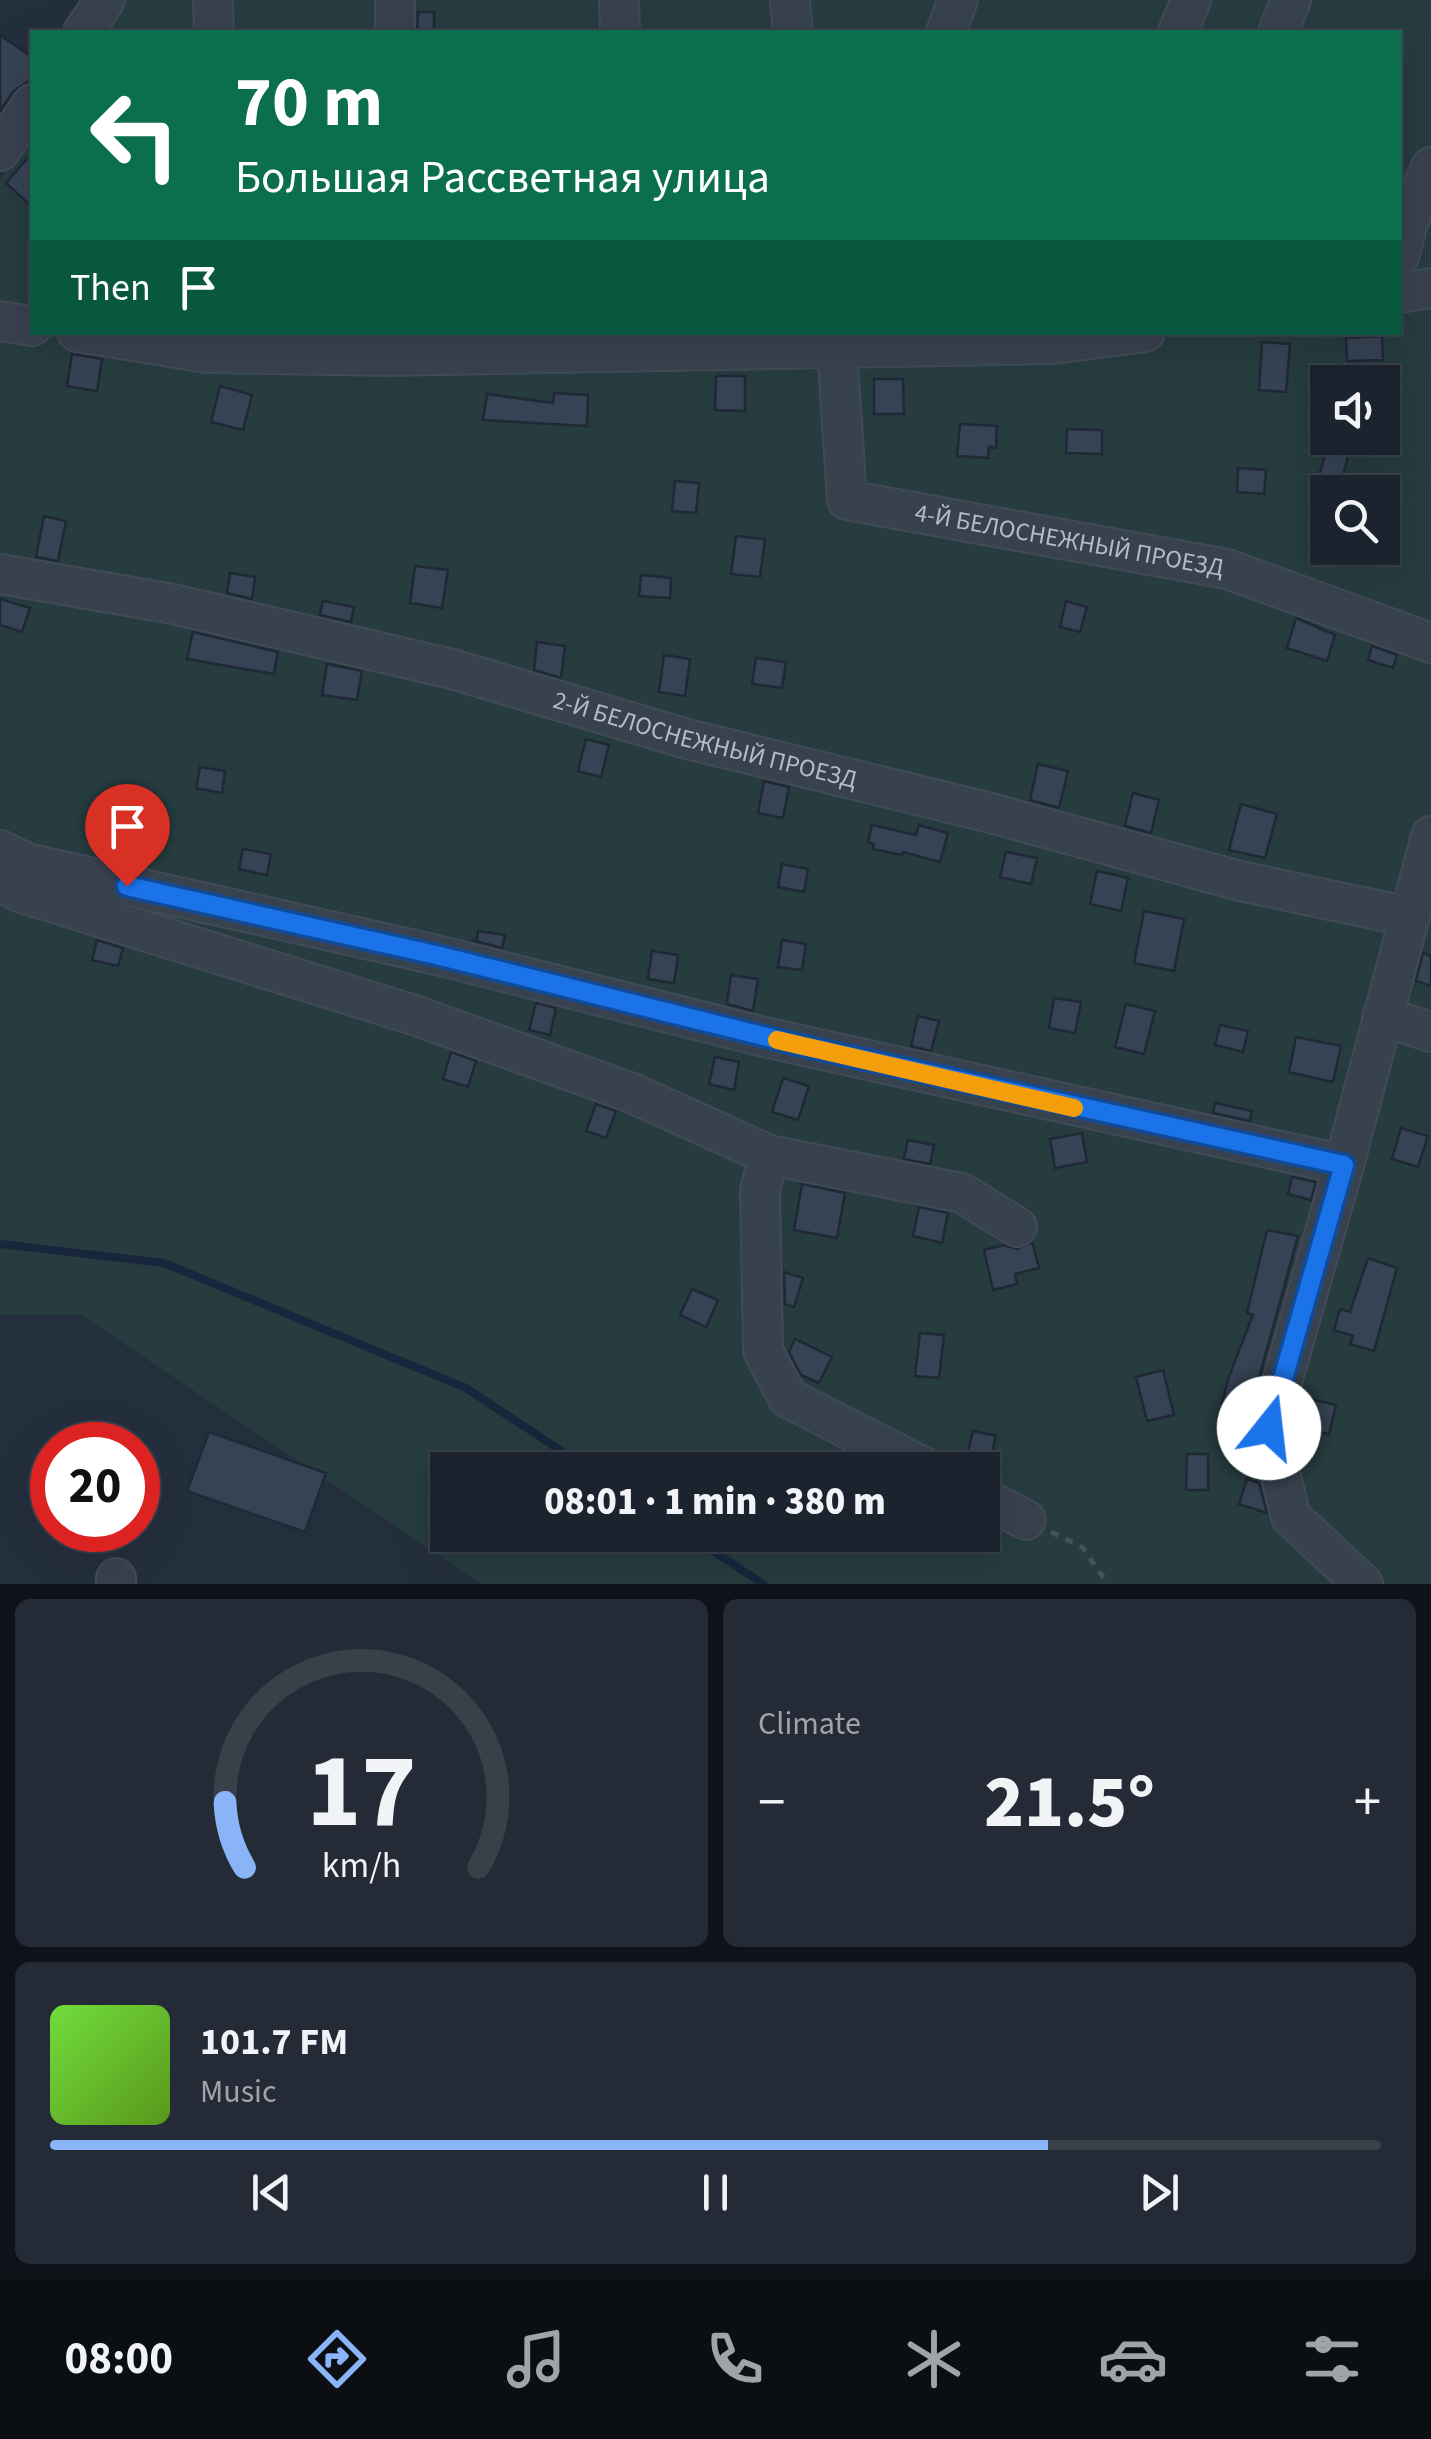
<!DOCTYPE html>
<html lang="en">
<head>
<meta charset="utf-8">
<style>
  :root { --surface:#1b232e; --page:#242b36; --text:#f1f3f6; --muted:#a0a4aa; --line:#39404a; --accent:#8ab4f8 }
  body { margin:0; font-family:"Source Sans 3",sans-serif; background:var(--page); color:var(--text); height:100vh; display:flex; flex-direction:column; font-size:38px; white-space:nowrap }
  * { box-sizing:border-box; margin:0 }
  p { font-size:32px; color:var(--muted) }
  .icon { flex:none; width:55px; height:55px; fill:none; stroke:currentColor; stroke-width:2; stroke-linecap:round; stroke-linejoin:round }
  .map { position:relative; height:1584px; overflow:hidden }
  .side { display:flex; flex-direction:column; gap:15px; padding:15px; background:#0f1319; flex:1 }
  .side>* { flex:none }
  .banner { position:absolute; left:30px; top:30px; width:1372px; height:305px; border-radius:0px; box-shadow:0 10px 40px #0002,0 0 0 2px var(--line); background:#0b6e4f; color:#fff; overflow:hidden }
  .controls { position:absolute; left:1310px; top:365px; display:grid; gap:20px }
  .controls a { display:grid; place-items:center; width:90px; height:90px; border-radius:0px; background:var(--surface); box-shadow:0 10px 40px #0002,0 0 0 2px var(--line); font-size:50px }
  .speed { position:absolute; left:30px; top:1422px; display:flex; gap:20px; font-size:50px; font-weight:700; text-align:center }
  .speed>* { display:grid; place-content:center; width:130px; height:130px; border-radius:50%; background:var(--surface); box-shadow:0 10px 40px #0002,0 0 0 2px var(--line); line-height:1 }
  .speed .limit { border:15px solid #d22; background:#fff; color:#111 }
  .pin { position:absolute; display:grid; place-items:center; width:85px; height:85px; color:#fff; margin:-102px -42px; border-radius:50% 50% 50% 0; rotate:-45deg; box-shadow:0 0 10px #0007 }
  .pin .icon { rotate:45deg }
  .me { position:absolute; width:110px; margin:-55px; rotate:16deg; stroke-linejoin:round; filter:drop-shadow(0 0 8px #0008) }
  .turn { display:flex; align-items:center; gap:35px; height:210px; padding:0 40px; font-size:45px }
  .turn .icon { width:130px; height:130px; stroke-width:2.5 }
  .turn b { display:block; font-size:70px; line-height:85px }
  .then { display:flex; align-items:center; height:95px; padding:0 40px; background:#0003; gap:20px; font-size:38px }
  .big { font-size:75px; font-weight:800; line-height:1.1 }
  .side .card { flex:1; display:flex; flex-direction:column; justify-content:center; gap:15px; min-width:0; padding:0 35px; border-radius:15px; background:var(--page) }
  .side .dial { align-items:center; gap:0 }
  .dial svg { height:260px; overflow:visible; fill:none; stroke:var(--line); stroke-width:7; stroke-linecap:round; text-anchor:middle }
  .dial text { fill:var(--text); stroke:none }
  .song { display:flex; align-items:center; gap:30px }
  .cover { width:120px; height:120px; border-radius:15px; background:linear-gradient(135deg,hsl(100 70% 55%),hsl(90 70% 35%)) }
  .played { height:10px; border-radius:5px; background:linear-gradient(90deg,var(--accent) 75%,var(--line) 75%) }
  .keys { display:flex; justify-content:space-around; direction:ltr }
  .heat { display:flex; justify-content:space-between; align-items:center; font-size:55px; direction:ltr }
  .side .tiles { flex:1; display:grid; gap:15px; grid-template-columns:1fr 1fr }
  .card:last-child { grid-column:span 2 }
  .trip { position:absolute; left:430px; top:1452px; width:570px; height:100px; border-radius:0px; background:var(--surface); box-shadow:0 10px 40px #0002,0 0 0 2px var(--line); font-weight:800; line-height:100px; text-align:center }
  .dock { display:flex; height:160px; justify-content:space-around; align-items:center; background:#0b0e12; color:var(--muted) }
  .dock .icon { width:70px; height:70px }
  .dock .active { color:var(--accent) }
  .dock b { font-size:45px; color:var(--text) }
  .map>svg:first-child { display:block }
  .green { fill:#263c3f; fill-rule:evenodd }
  .lines { fill:none; stroke-linecap:round; stroke-linejoin:round }
  .stream { stroke:#17263c; stroke-width:8 }
  .building { fill:#364354; stroke:#1f2835; stroke-width:2.5 }
  .minor-casing { stroke:#414a57; stroke-width:42 }
  .path { stroke:#3f5557; stroke-width:5; stroke-dasharray:8 8; stroke-linecap:butt }
  .minor { stroke:#38414e; stroke-width:38 }
  .route-casing { stroke:#114b97; stroke-width:25 }
  .route { stroke:#1a73e8; stroke-width:18 }
  .slow { stroke:#f59e0b; stroke-width:18 }
  .labels { text-anchor:middle; dominant-baseline:central; stroke-width:10; stroke-linejoin:round; paint-order:stroke }
  .street-label { font-size:25px; fill:#b4bcc9; stroke:#1d2633 }
</style>
</head>
<body>
<div class="map">
<svg width="1431" height="1584" viewBox="0 0 1431 1584">
  <rect width="100%" height="100%" fill="#242f3e"/>
  <path class="green" d="M126 0H1431V1584H482L81 1315H0V179L32 133V332H1400V32H103ZM1328 382H1382V438H1328ZM1328 492H1382V548H1328ZM448 1470H982V1535H448Z"/>
  <g class="lines">
    <g class="stream">
      <path d="M0 1244 164 1263 466 1388 590 1470"/>
      <path d="M689 1535 763 1584"/>
    </g>
  </g>
  <g class="building">
    <path d="M418 12H434V32H417Z"/>
    <path d="M0 35 32 57V79L14 91 0 111Z"/>
    <path d="M32 153V207L6 183Z"/>
    <path d="M1382 336 1383 360 1347 361 1346 338Z"/>
    <path d="M1262 342 1290 344 1286 392 1259 390Z"/>
    <path d="M72 354 102 359 97 391 67 386Z"/>
    <path d="M716 376H745V411L715 410Z"/>
    <path d="M874 379H903L904 414H874Z"/>
    <path d="M220 386 252 395 243 430 211 422Z"/>
    <path d="M554 393 588 395 587 426 483 420 487 394 553 403Z"/>
    <path d="M960 424 997 426 996 448 989 447 988 458 957 456Z"/>
    <path d="M1067 429 1102 430V454L1066 453Z"/>
    <path d="M1327 446 1349 452 1339 492H1315Z"/>
    <path d="M1238 468 1266 470 1264 494 1237 492Z"/>
    <path d="M675 481 699 483 696 513 672 511Z"/>
    <path d="M44 516 66 521 58 561 36 557Z"/>
    <path d="M736 536 765 539 760 577 731 574Z"/>
    <path d="M415 566 448 570 442 608 410 603Z"/>
    <path d="M230 573 255 577 252 599 227 593Z"/>
    <path d="M641 575 671 578 670 598 639 596Z"/>
    <path d="M0 599 30 608 22 632 0 625Z"/>
    <path d="M323 601 354 607 351 622 320 615Z"/>
    <path d="M1066 601 1087 607 1080 632 1060 627Z"/>
    <path d="M1296 618 1335 635 1327 661 1287 648Z"/>
    <path d="M193 632 278 652 274 674 187 659Z"/>
    <path d="M537 642 565 646 561 678 534 670Z"/>
    <path d="M1372 646 1397 655 1393 668 1368 660Z"/>
    <path d="M664 655 690 659 685 696 659 692Z"/>
    <path d="M756 658 786 662 782 688 752 684Z"/>
    <path d="M327 664 362 671 357 700 322 695Z"/>
    <path d="M586 739 609 745 601 777 578 771Z"/>
    <path d="M1038 764 1068 771 1059 808 1030 800Z"/>
    <path d="M200 767 225 771 222 793 196 788Z"/>
    <path d="M764 781 789 787 783 818 758 813Z"/>
    <path d="M1133 793 1159 800 1151 833 1125 826Z"/>
    <path d="M1241 804 1277 814 1265 858 1229 850Z"/>
    <path d="M872 825 916 835 919 825 948 833 940 862 903 852 902 855 873 849 874 844 868 842Z"/>
    <path d="M243 849 271 854 267 875 239 869Z"/>
    <path d="M1006 852 1037 858 1031 884 1000 877Z"/>
    <path d="M782 864 808 869 804 892 778 887Z"/>
    <path d="M1097 871 1128 878 1121 911 1090 904Z"/>
    <path d="M1144 911 1184 919 1174 971 1134 963Z"/>
    <path d="M478 931 505 935 502 948 472 940H477Z"/>
    <path d="M97 940 123 948 118 966 92 960Z"/>
    <path d="M782 940 806 944 802 970 778 967Z"/>
    <path d="M652 951 678 955 674 983 648 979Z"/>
    <path d="M1423 953 1431 956V986L1416 981Z"/>
    <path d="M731 975 758 979 753 1011 727 1004Z"/>
    <path d="M1054 998 1081 1002 1075 1033 1049 1028Z"/>
    <path d="M536 1003 556 1008 550 1035 529 1030Z"/>
    <path d="M1126 1004 1155 1011 1144 1054 1115 1047Z"/>
    <path d="M918 1016 939 1021 931 1051 911 1046Z"/>
    <path d="M1220 1025 1248 1031 1243 1052 1215 1045Z"/>
    <path d="M1296 1037 1341 1046 1333 1082 1289 1072Z"/>
    <path d="M451 1052 476 1061 468 1087 443 1079Z"/>
    <path d="M715 1057 739 1062 734 1090 709 1084Z"/>
    <path d="M783 1078 809 1086 798 1120 772 1112Z"/>
    <path d="M1215 1103 1252 1111 1250 1121 1213 1113Z"/>
    <path d="M596 1104 616 1111 606 1138 586 1131Z"/>
    <path d="M1401 1128 1428 1136 1418 1167 1392 1159Z"/>
    <path d="M1082 1133 1087 1162 1055 1168 1050 1139Z"/>
    <path d="M908 1140 934 1145 930 1164 904 1159Z"/>
    <path d="M1292 1177 1316 1182 1311 1200 1288 1194Z"/>
    <path d="M802 1184 845 1193 837 1238 794 1230Z"/>
    <path d="M919 1207 948 1213 942 1243 913 1236Z"/>
    <path d="M1267 1230 1298 1236 1250 1411 1222 1404 1228 1379 1253 1315 1247 1313Z"/>
    <path d="M1032 1242 1039 1268 1015 1274 1017 1284 993 1290 984 1250 1004 1245 1017 1249Z"/>
    <path d="M1368 1258 1397 1268 1374 1351 1350 1344 1353 1336 1334 1330 1340 1309 1350 1312Z"/>
    <path d="M784 1272 803 1278 794 1307 785 1304Z"/>
    <path d="M692 1289 718 1300 706 1327 680 1315Z"/>
    <path d="M920 1333 944 1335 939 1378 915 1376Z"/>
    <path d="M795 1339 832 1357 819 1383 801 1375 789 1352Z"/>
    <path d="M1163 1370 1174 1415 1147 1421 1136 1377Z"/>
    <path d="M1310 1399 1336 1405 1329 1434 1303 1428Z"/>
    <path d="M973 1431 996 1436 988 1469 965 1464Z"/>
    <path d="M209 1432 326 1473 305 1532 187 1491Z"/>
    <path d="M1187 1454H1208V1490H1186Z"/>
    <path d="M1247 1479 1259 1483 1267 1513 1239 1504Z"/>
  </g>
  <g class="lines">
    <g class="minor-casing">
      <g id="minor">
        <path d="M213 0 214 32"/>
        <path d="M395 0V32"/>
        <path d="M619 0 620 32"/>
        <path d="M790 0 793 32"/>
        <path d="M83 32 105 0"/>
        <path d="M946 32 958 0"/>
        <path d="M1178 32 1191 0"/>
        <path d="M1278 32 1291 0"/>
        <path d="M0 151 32 104"/>
        <path d="M1400 254 1407 225 1431 167"/>
        <path d="M1400 293 1431 288"/>
        <path d="M0 321 32 326"/>
        <path d="M77 332 207 353 390 356 1054 344 1145 332"/>
        <path id="s1" d="M842 332 837 348 847 500 1227 569 1431 643"/>
        <path id="s2" d="M0 574 173 604 452 669 687 739 987 812 1240 881 1410 917"/>
        <path d="M0 850 27 863 437 955 760 1036 1344 1165"/>
        <path d="M0 882 22 893 414 1015 632 1093 769 1155 962 1193 1017 1227"/>
        <path d="M1382 1016 1431 1032"/>
        <path d="M769 1155 760 1190 763 1351 788 1398 929 1470"/>
        <path d="M982 1497 1026 1520"/>
        <path d="M116 1578V1584"/>
        <path d="M1363 1584 1291 1517 1269 1428 1344 1165 1431 836"/>
      </g>
    </g>
    <path class="path" d="M1051 1532 1082 1547 1108 1584"/>
    <use href="#minor" class="minor"/>
  </g>
  <g class="lines">
    <g class="route-casing">
      <path id="route" d="M127 886 436 955 799 1045 1344 1165 1269 1428"/>
    </g>
    <use href="#route" class="route"/>
    <path class="slow" d="M777 1040 1074 1108"/>
  </g>
  <g class="labels">
    <g class="street-label">
      <text stroke="none"><textPath href="#s1" startOffset="395">4-Й БЕЛОСНЕЖНЫЙ ПРОЕЗД</textPath></text>
      <text stroke="none"><textPath href="#s2" startOffset="725">2-Й БЕЛОСНЕЖНЫЙ ПРОЕЗД</textPath></text>
    </g>
  </g>
</svg>
<div class="controls">
<a><svg class="icon" aria-label="sound" viewBox="0 0 24 24"><path d="M4 9h4l5-4v14l-5-4H4zM17 9q2 3 0 6"/></svg></a>
<a><svg class="icon" aria-label="search" viewBox="0 0 24 24"><circle cx="10" cy="10" r="6"/><path d="M15 15l6 6"/></svg></a>
</div>
<div class="speed"><div class="limit">20</div></div>
<div class="pin" style="left:127px;top:886px;background:#d93025"><svg class="icon" aria-label="arrive" viewBox="0 0 24 24"><path d="M6 21V4h12l-3 4 3 4H6"/></svg></div>
<svg class="me" style="left:1269px;top:1428px" viewBox="-20 -20 40 40"><circle r="19" fill="#fff"/><path d="M0-13L10 11 0 6-10 11z" fill="#1a73e8"/></svg>
<div class="trip">08:01 · 1 min · 380 m</div>
<div class="banner">
<div class="turn"><svg class="icon" aria-label="left" viewBox="0 0 24 24"><path d="M17 20v-9H6M10 6l-5 5 5 5"/></svg><div><b>70 m</b>Большая Рассветная улица</div></div>
<div class="then">Then<svg class="icon" aria-label="arrive" viewBox="0 0 24 24"><path d="M6 21V4h12l-3 4 3 4H6"/></svg></div>
</div>
</div>
<section class="side">
<div class="tiles">
<div class="card dial"><svg viewBox="0 0 100 80">
<path d="M14 69A42 42 0 1 1 86 69"/>
<path d="M14 69A42 42 0 0 1 8 49" stroke="#8ab4f8"/>
<text x="50" y="56" font-size="32" font-weight="700">17</text>
<text x="50" y="72" font-size="11">km/h</text>
</svg></div>
<div class="card"><p>Climate</p>
<div class="heat"><a>−</a><b class="big">21.5°</b><a>+</a></div>
</div>
<div class="card">
<div class="song"><i class="cover"></i><div><b>101.7 FM</b><p>Music</p></div></div>
<div class="played"></div>
<div class="keys"><svg class="icon" aria-label="previous" viewBox="0 0 24 24"><path d="M18 5L8 12l10 7zM5 5v14"/></svg><svg class="icon" aria-label="pause" viewBox="0 0 24 24"><path d="M8 5v14M16 5v14"/></svg><svg class="icon" aria-label="next" viewBox="0 0 24 24"><path d="M6 5l10 7-10 7zM19 5v14"/></svg></div>
</div>
</div>
</section>
<nav class="dock">
<b>08:00</b>
<svg class="icon active" aria-label="directions" viewBox="0 0 24 24"><path d="M12 3l9 9-9 9-9-9zM9 14v-3h6M13 9l2 2-2 2"/></svg>
<svg class="icon" aria-label="music" viewBox="0 0 24 24"><path d="M9 18V5l10-2v13"/><circle cx="6" cy="18" r="3"/><circle cx="16" cy="16" r="3"/></svg>
<svg class="icon" aria-label="phone" viewBox="0 0 24 24"><path d="M5 4h4l2 5-3 2q2 4 5 5l2-3 5 2v4C11 20 4 13 5 4z"/></svg>
<svg class="icon" aria-label="climate" viewBox="0 0 24 24"><path d="M12 3v18M4 7l16 10M4 17L20 7"/></svg>
<svg class="icon" aria-label="car" viewBox="0 0 24 24"><path d="M5 17H2v-5l4-1 3-4h7l3 4 3 1v5h-3M9 17h6M6 11h13"/><circle cx="7" cy="17" r="2"/><circle cx="17" cy="17" r="2"/></svg>
<svg class="icon" aria-label="filters" viewBox="0 0 24 24"><path d="M4 7h16M4 17h16"/><circle cx="9" cy="7" r="2"/><circle cx="15" cy="17" r="2"/></svg>
</nav>
</body>
</html>
